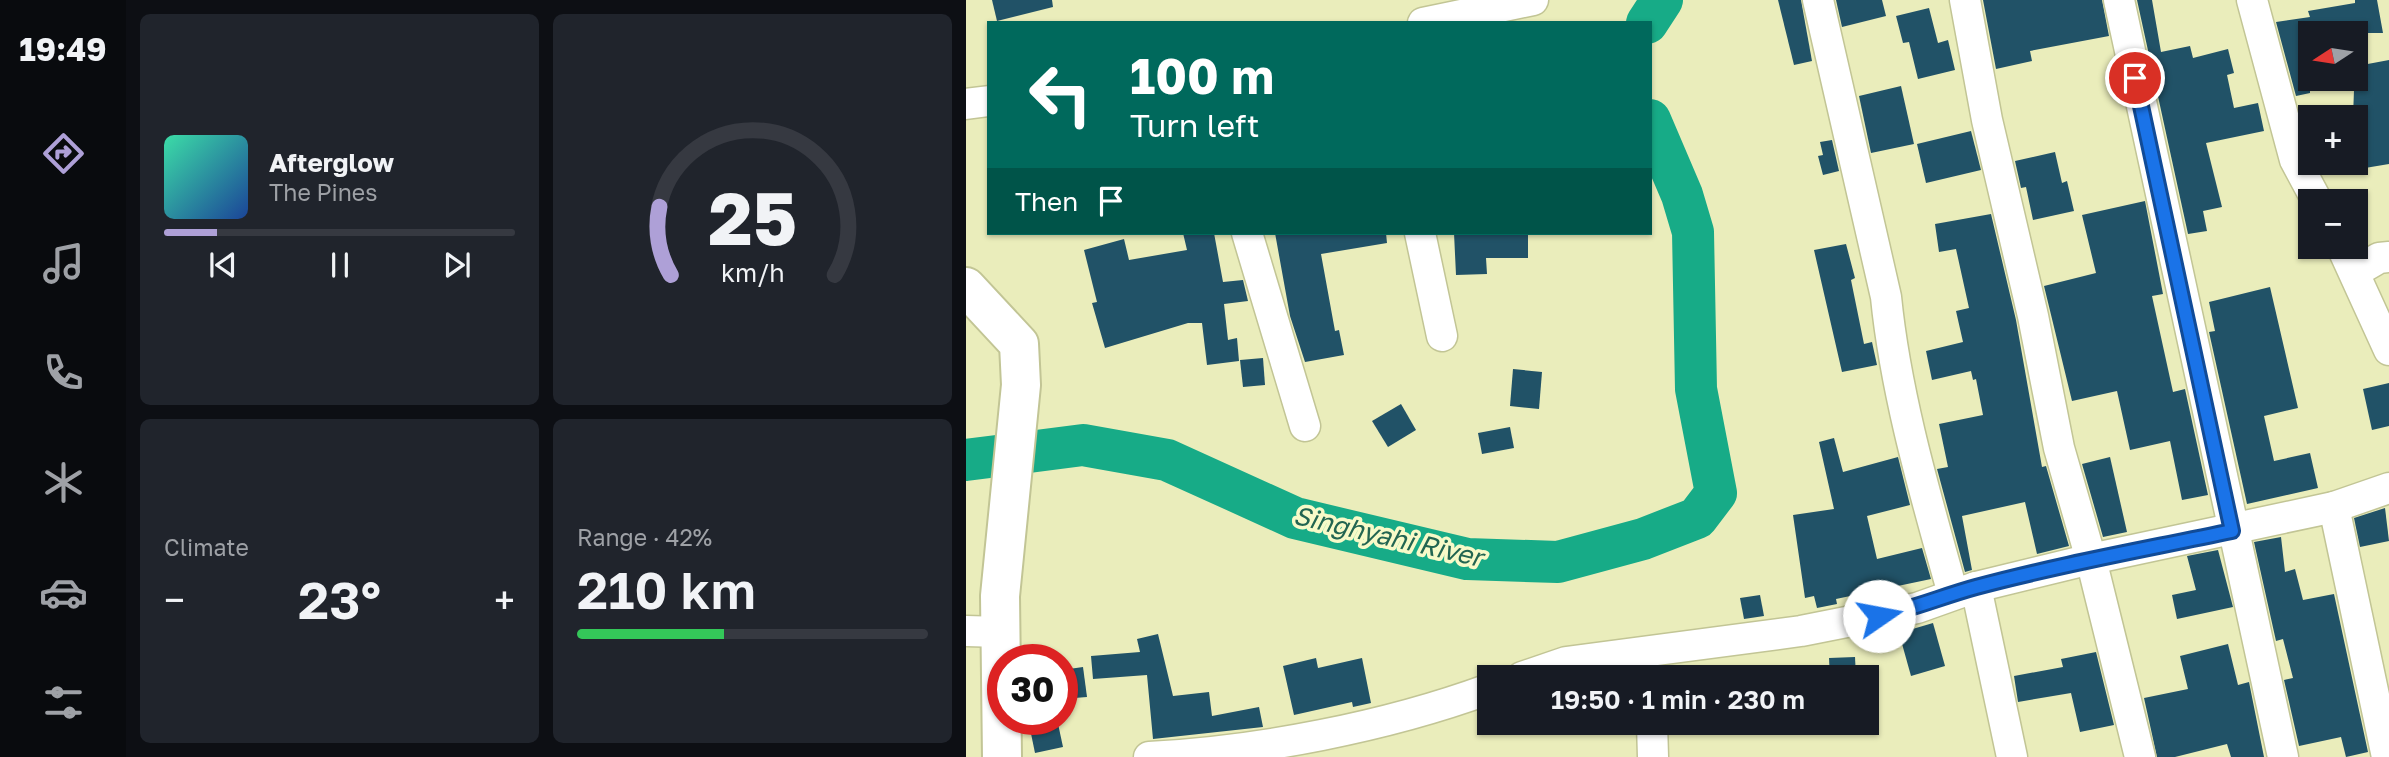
<!DOCTYPE html>
<html lang="en">
<head>
<meta charset="utf-8">
<style>
  :root { --surface:#171b24; --page:#20242c; --text:#f1f3f6; --muted:#9ea1a6; --line:#363941; --accent:#aea0d7 }
  body { margin:0; font-family:"Golos Text",sans-serif; background:var(--page); color:var(--text); height:100vh; display:flex; flex-direction:column; font-size:26px; white-space:nowrap }
  * { box-sizing:border-box; margin:0 }
  p { font-size:23px; color:var(--muted) }
  .icon { flex:none; width:38px; height:38px; fill:none; stroke:currentColor; stroke-width:2; stroke-linecap:round; stroke-linejoin:round }
  .map { position:relative; flex:1; overflow:hidden }
  .panel { display:flex; flex-direction:column; gap:14px; padding:14px; background:#0d0f14; width:840px }
  .panel>* { flex:none }
  .banner { position:absolute; left:21px; top:21px; width:665px; height:214px; border-radius:0px; box-shadow:0 2px 5px #0004; background:#00695c; color:#fff; overflow:hidden }
  .needle { width:46px; rotate:258deg }
  .controls { position:absolute; left:1332px; top:21px; display:grid; gap:14px }
  .controls a { display:grid; place-items:center; width:70px; height:70px; border-radius:0px; background:var(--surface); box-shadow:0 2px 5px #0004; font-size:35px }
  .speed { position:absolute; left:21px; top:644px; display:flex; gap:14px; font-size:35px; font-weight:700; text-align:center }
  .speed>* { display:grid; place-content:center; width:91px; height:91px; border-radius:50%; background:var(--surface); box-shadow:0 2px 5px #0004; line-height:1 }
  .speed .limit { border:10px solid #d22; background:#fff; color:#111 }
  .pin { position:absolute; display:grid; place-items:center; width:60px; height:60px; color:#fff; margin:-30px; border:4px solid #fff; border-radius:50%; box-shadow:0 2px 7px #0007 }
  .me { position:absolute; width:77px; margin:-38px; rotate:78deg; stroke-linejoin:round; filter:drop-shadow(0 0 5px #0008) }
  .turn { display:flex; align-items:center; gap:24px; height:147px; padding:0 28px; font-size:32px }
  .turn .icon { width:91px; height:91px; stroke-width:2.5 }
  .turn b { display:block; font-size:49px; line-height:60px }
  .then { display:flex; align-items:center; height:66px; padding:0 28px; background:#0003; gap:14px; font-size:26px }
  .big { font-size:52px; font-weight:600; line-height:1.1 }
  .panel .tile { flex:1; display:flex; flex-direction:column; justify-content:center; gap:10px; min-width:0; padding:0 24px; border-radius:10px; background:var(--page) }
  .panel .dial { align-items:center; gap:0 }
  .dial svg { height:182px; overflow:visible; fill:none; stroke:var(--line); stroke-width:7; stroke-linecap:round; text-anchor:middle }
  .dial text { fill:var(--text); stroke:none }
  .song { display:flex; align-items:center; gap:21px }
  .cover { width:84px; height:84px; border-radius:10px; background:linear-gradient(135deg,hsl(160 70% 55%),hsl(220 70% 35%)) }
  .played { height:7px; border-radius:4px; background:linear-gradient(90deg,var(--accent) 15%,var(--line) 15%) }
  .keys { display:flex; justify-content:space-around; direction:ltr }
  .heat { display:flex; justify-content:space-between; align-items:center; font-size:38px; direction:ltr }
  .charge { height:10px; border-radius:5px; background:linear-gradient(90deg,#34c759 42%,var(--line) 0) }
  .panel .tiles { flex:1; display:grid; gap:14px; grid-template-columns:repeat(2,1fr) }
  .trip { position:absolute; left:511px; top:665px; width:402px; height:70px; border-radius:0px; background:var(--surface); box-shadow:0 2px 5px #0004; font-weight:600; line-height:70px; text-align:center }
  main { display:flex; flex:1; min-height:0 }
  .dock { display:flex; flex-direction:column; width:126px; justify-content:space-around; align-items:center; background:#090b0e; color:var(--muted) }
  .dock .icon { width:49px; height:49px }
  .dock .on { color:var(--accent) }
  .dock b { font-size:32px; color:var(--text) }
  .map>svg:first-child { display:block }
  .lines { fill:none; stroke-linecap:round; stroke-linejoin:round }
  .river { stroke:#17ab87; stroke-width:42 }
  .building { fill:#215267 }
  .minor-casing { stroke:#c2c595; stroke-width:33 }
  .major-casing { stroke:#c2c595; stroke-width:42 }
  .minor { stroke:#fff; stroke-width:30 }
  .major { stroke:#fff; stroke-width:38 }
  .route-casing { stroke:#114b97; stroke-width:18 }
  .route { stroke:#1a73e8; stroke-width:12 }
  .labels { text-anchor:middle; dominant-baseline:central; stroke-width:7; stroke-linejoin:round; paint-order:stroke }
  .water-label { font-size:26px; font-style:italic; fill:#226551; stroke:#f7fac8 }
</style>
</head>
<body>
<main>
<nav class="dock">
<b>19:49</b>
<svg class="icon on" aria-label="directions" viewBox="0 0 24 24"><path d="M12 3l9 9-9 9-9-9zM9 14v-3h6M13 9l2 2-2 2"/></svg>
<svg class="icon" aria-label="music" viewBox="0 0 24 24"><path d="M9 18V5l10-2v13"/><circle cx="6" cy="18" r="3"/><circle cx="16" cy="16" r="3"/></svg>
<svg class="icon" aria-label="phone" viewBox="0 0 24 24"><path d="M5 4h4l2 5-3 2q2 4 5 5l2-3 5 2v4C11 20 4 13 5 4z"/></svg>
<svg class="icon" aria-label="climate" viewBox="0 0 24 24"><path d="M12 3v18M4 7l16 10M4 17L20 7"/></svg>
<svg class="icon" aria-label="car" viewBox="0 0 24 24"><path d="M5 17H2v-5l4-1 3-4h7l3 4 3 1v5h-3M9 17h6M6 11h13"/><circle cx="7" cy="17" r="2"/><circle cx="17" cy="17" r="2"/></svg>
<svg class="icon" aria-label="filters" viewBox="0 0 24 24"><path d="M4 7h16M4 17h16"/><circle cx="9" cy="7" r="2"/><circle cx="15" cy="17" r="2"/></svg>
</nav>
<section class="panel">
<div class="tiles">
<div class="tile">
<div class="song"><i class="cover"></i><div><b>Afterglow</b><p>The Pines</p></div></div>
<div class="played"></div>
<div class="keys"><svg class="icon" aria-label="previous" viewBox="0 0 24 24"><path d="M18 5L8 12l10 7zM5 5v14"/></svg><svg class="icon" aria-label="pause" viewBox="0 0 24 24"><path d="M8 5v14M16 5v14"/></svg><svg class="icon" aria-label="next" viewBox="0 0 24 24"><path d="M6 5l10 7-10 7zM19 5v14"/></svg></div>
</div>
<div class="tile dial"><svg viewBox="0 0 100 80">
<path d="M14 69A42 42 0 1 1 86 69"/>
<path d="M14 69A42 42 0 0 1 9 39" stroke="#aea0d7"/>
<text x="50" y="56" font-size="32" font-weight="700">25</text>
<text x="50" y="72" font-size="11">km/h</text>
</svg></div>
<div class="tile"><p>Climate</p>
<div class="heat"><a>−</a><b class="big">23°</b><a>+</a></div>
</div>
<div class="tile"><p>Range · 42%</p><b class="big">210 km</b><div class="charge"></div></div>
</div>
</section>
<div class="map">
<svg width="1423" height="757" viewBox="0 0 1423 757">
  <rect width="100%" height="100%" fill="#eaedbb"/>
  <g class="lines">
    <g class="river">
      <path d="M681 23 696 0"/>
      <path d="M0 460 117 445 201 460 329 518 501 559 592 562 677 539 731 518 750 493 730 389 727 232 716 195 684 120"/>
    </g>
  </g>
  <g class="building">
    <path d="M26 0H86L87 7 31 21Z"/>
    <path d="M812 0H835L846 61 828 65Z"/>
    <path d="M870 0H916L920 16 876 27Z"/>
    <path d="M1017 0H1136L1143 36 1064 51 1066 61 1030 69Z"/>
    <path d="M1171 0H1186L1195 52 1224 46 1227 58 1262 49 1268 73 1261 75 1268 108 1292 103 1298 131 1240 143 1256 207 1237 211 1241 231 1222 234Z"/>
    <path d="M1389 0H1411L1417 33H1344V93L1330 96 1310 22 1344 17 1342 11 1389 3Z"/>
    <path d="M963 8 972 43 982 40 989 70 952 79 943 42 937 43 930 16Z"/>
    <path d="M1423 60V164L1399 168 1390 117H1387L1388 90 1394 89 1391 66Z"/>
    <path d="M935 86 948 144 905 153 893 96Z"/>
    <path d="M1005 131 1015 170 960 183 951 144Z"/>
    <path d="M866 140 873 171 857 175 852 156 857 155 854 142Z"/>
    <path d="M1089 152 1096 183 1101 181 1108 211 1067 220 1060 187 1055 188 1049 161Z"/>
    <path d="M1179 201 1197 294 1186 296 1207 392 1219 389 1242 495 1216 500 1204 441 1164 450 1151 391 1106 401 1078 286 1130 273 1116 215Z"/>
    <path d="M1025 214 1050 320 1076 467 1080 466 1103 546 1071 554 1059 502 996 516 1006 570 999 572 971 469 982 467 973 424 1017 415 1010 379 1007 380 1005 371 966 380 960 351 997 342 990 311 1003 308 990 249 973 252 969 224Z"/>
    <path d="M217 233H248L257 282 277 280 282 301 258 304 262 340 271 338 273 361 241 365 236 323H222L139 348 126 303 131 302 118 250 158 239 163 260 221 250Z"/>
    <path d="M309 233H420L421 243 355 254 369 331 373 330 378 355 339 362 324 316Z"/>
    <path d="M488 233H562V258H520L521 274 490 275Z"/>
    <path d="M880 244 889 278 885 280 898 344 906 342 911 365 876 372 848 250Z"/>
    <path d="M1304 287 1332 408 1298 416 1308 461 1344 453 1352 488 1281 504 1243 332 1249 331 1243 302Z"/>
    <path d="M297 358 299 385 277 387 274 360Z"/>
    <path d="M547 369 576 372 573 409 544 406Z"/>
    <path d="M1423 383V426L1406 430 1397 389Z"/>
    <path d="M435 404 450 430 422 447 406 421Z"/>
    <path d="M544 427 548 448 516 454 512 433Z"/>
    <path d="M868 438 877 472 932 457 944 505 901 516 911 559 956 548 965 579 870 599 871 604 851 608 848 596 839 598 827 515 868 509 853 442Z"/>
    <path d="M1144 457 1161 532 1137 537 1116 464Z"/>
    <path d="M1419 508 1423 541 1394 547 1388 518Z"/>
    <path d="M1315 537 1319 572 1329 569 1337 600 1368 594 1402 752 1380 757 1375 737 1333 746 1318 680 1327 678 1317 639 1310 641 1288 542Z"/>
    <path d="M1252 550 1267 607 1211 619 1206 595 1230 590 1221 556Z"/>
    <path d="M794 595 798 616 778 619 774 598Z"/>
    <path d="M967 623 979 666 945 676 933 633Z"/>
    <path d="M192 634 207 696 243 692 246 716 293 707 297 727 187 739 181 675 127 679 125 656 174 652 171 639Z"/>
    <path d="M1262 644 1272 685 1283 682 1298 757H1265L1261 744 1209 757H1191L1178 698 1222 689 1214 656Z"/>
    <path d="M1130 652 1148 725 1114 732 1105 693 1052 702 1048 676 1097 667 1095 659Z"/>
    <path d="M889 657 890 677H864L863 658Z"/>
    <path d="M350 658 352 668 396 658 405 703 387 707 386 702 328 715 317 666Z"/>
    <path d="M117 667 121 697 96 699V670Z"/>
    <path d="M62 719H91L97 747 69 753Z"/>
  </g>
  <g class="lines">
    <g class="minor-casing">
      <g id="minor">
        <path d="M852 0 920 297C930 397 960 497 987 594"/>
        <path d="M999 0 1021 120 1067 316 1093 448 1125 559 1174 757"/>
        <path d="M1153 0 1317 757"/>
        <path d="M1286 0 1329 160 1351 201"/>
        <path d="M457 23 567 0"/>
        <path d="M0 104 23 101"/>
        <path d="M281 233 339 426"/>
        <path d="M454 233 476 336"/>
        <path d="M1376 247 1423 350"/>
        <path d="M1389 272 1413 258 1423 257"/>
        <path d="M1368 507 1421 757"/>
        <path d="M1010 587 1046 757"/>
        <path d="M0 631 35 632"/>
        <path d="M556 677 600 662 835 631 951 608 1010 587 1125 559 1368 507 1423 488"/>
        <path d="M686 723 687 757"/>
        <path d="M183 757C294 751 419 727 523 689"/>
      </g>
    </g>
    <g class="major-casing">
      <path id="major" d="M0 287 53 344 55 385 34 596 36 757"/>
    </g>
    <use href="#minor" class="minor"/>
    <use href="#major" class="major"/>
  </g>
  <g class="lines">
    <g class="route-casing">
      <path id="route" d="M913 616C947 609 977 596 1010 587 1095 564 1181 549 1266 531L1169 78"/>
    </g>
    <use href="#route" class="route"/>
  </g>
  <g class="labels">
    <g class="water-label">
      <text transform="translate(422 536) rotate(13)">Singhyahi River</text>
    </g>
  </g>
</svg>
<div class="controls">
<a><svg class="needle" viewBox="-14 -14 28 28"><path d="M0-13l5 13h-10z" fill="#e53935"/><path d="M0 13l5-13h-10z" fill="#9ea1a6"/></svg></a>
<a>+</a>
<a>−</a>
</div>
<div class="speed"><div class="limit">30</div></div>
<div class="pin" style="left:1169px;top:78px;background:#d93025"><svg class="icon" aria-label="arrive" viewBox="0 0 24 24"><path d="M6 21V4h12l-3 4 3 4H6"/></svg></div>
<svg class="me" style="left:913px;top:616px" viewBox="-20 -20 40 40"><circle r="19" fill="#fff"/><path d="M0-13L10 11 0 6-10 11z" fill="#1a73e8"/></svg>
<div class="trip">19:50 · 1 min · 230 m</div>
<div class="banner">
<div class="turn"><svg class="icon" aria-label="left" viewBox="0 0 24 24"><path d="M17 20v-9H6M10 6l-5 5 5 5"/></svg><div><b>100 m</b>Turn left</div></div>
<div class="then">Then<svg class="icon" aria-label="arrive" viewBox="0 0 24 24"><path d="M6 21V4h12l-3 4 3 4H6"/></svg></div>
</div>
</div>
</main>
</body>
</html>
